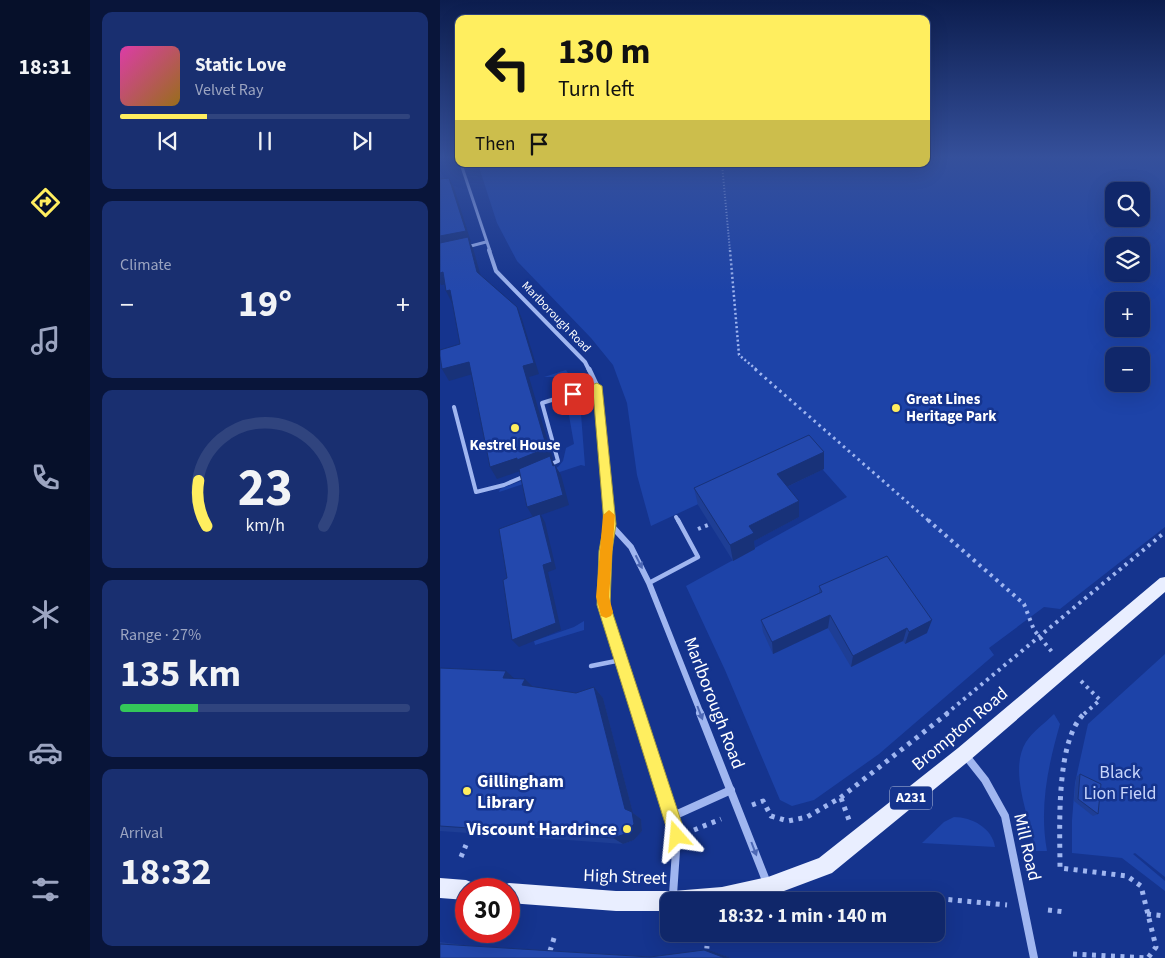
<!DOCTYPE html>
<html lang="en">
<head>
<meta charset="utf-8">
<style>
  :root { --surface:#10276a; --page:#192f70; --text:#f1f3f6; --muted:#9ca5c1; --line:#30447e; --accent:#ffee5f }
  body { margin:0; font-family:"Source Sans 3",sans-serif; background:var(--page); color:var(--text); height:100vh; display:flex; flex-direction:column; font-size:19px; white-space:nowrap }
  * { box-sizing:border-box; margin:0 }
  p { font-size:16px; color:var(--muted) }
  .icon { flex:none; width:28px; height:28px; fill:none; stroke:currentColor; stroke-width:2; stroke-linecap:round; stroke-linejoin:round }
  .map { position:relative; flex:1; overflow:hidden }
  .panel { display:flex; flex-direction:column; gap:12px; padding:12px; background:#09153a; width:350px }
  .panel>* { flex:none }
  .guide { position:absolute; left:15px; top:15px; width:475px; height:152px; border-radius:10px; box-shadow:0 5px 20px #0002,0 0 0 1px var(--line); background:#ffee5f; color:#111; overflow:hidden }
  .tools { position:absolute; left:665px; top:182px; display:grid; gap:10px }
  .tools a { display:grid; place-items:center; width:45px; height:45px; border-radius:10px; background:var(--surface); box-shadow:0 5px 20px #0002,0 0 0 1px var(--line); font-size:25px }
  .speed { position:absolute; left:15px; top:878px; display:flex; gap:10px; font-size:25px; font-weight:700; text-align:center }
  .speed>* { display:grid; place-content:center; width:65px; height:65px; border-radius:50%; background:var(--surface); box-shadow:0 5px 20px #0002,0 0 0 1px var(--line); line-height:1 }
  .speed .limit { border:8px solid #d22; background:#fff; color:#111 }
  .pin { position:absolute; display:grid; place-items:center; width:42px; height:42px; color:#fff; margin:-21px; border-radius:10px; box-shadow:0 2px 8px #0006 }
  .me { position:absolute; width:55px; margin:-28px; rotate:342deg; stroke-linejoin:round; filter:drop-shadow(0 0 4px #0008) }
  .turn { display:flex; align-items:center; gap:18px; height:105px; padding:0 20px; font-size:22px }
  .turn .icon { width:65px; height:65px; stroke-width:2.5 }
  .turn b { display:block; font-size:35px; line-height:42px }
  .then { display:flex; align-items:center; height:48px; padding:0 20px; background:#0003; gap:10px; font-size:19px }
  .big { font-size:38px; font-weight:700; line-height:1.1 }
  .panel .card { flex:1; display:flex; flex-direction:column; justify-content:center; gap:8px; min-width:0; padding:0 18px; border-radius:10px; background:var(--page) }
  .panel .dial { align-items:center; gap:0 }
  .dial svg { height:130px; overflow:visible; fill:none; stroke:var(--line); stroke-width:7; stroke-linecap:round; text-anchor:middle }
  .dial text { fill:var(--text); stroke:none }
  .song { display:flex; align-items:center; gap:15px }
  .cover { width:60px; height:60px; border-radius:8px; background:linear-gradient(135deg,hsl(320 70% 55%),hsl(40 70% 35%)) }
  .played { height:5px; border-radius:2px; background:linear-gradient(90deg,var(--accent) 30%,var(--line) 30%) }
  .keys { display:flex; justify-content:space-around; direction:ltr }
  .heat { display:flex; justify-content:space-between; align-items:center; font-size:28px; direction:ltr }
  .charge { height:8px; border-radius:4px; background:linear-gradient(90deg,#34c759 27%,var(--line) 0) }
  .trip { position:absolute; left:220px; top:892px; width:285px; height:50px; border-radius:10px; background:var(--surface); box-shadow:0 5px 20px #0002,0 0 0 1px var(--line); font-weight:700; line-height:50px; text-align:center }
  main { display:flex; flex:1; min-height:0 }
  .tabs { display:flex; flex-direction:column; width:90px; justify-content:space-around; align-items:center; background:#06102a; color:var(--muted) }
  .tabs .icon { width:35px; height:35px }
  .tabs .on { color:var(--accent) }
  .tabs b { font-size:22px; color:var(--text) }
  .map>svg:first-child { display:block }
  .green { fill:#1d43a8; fill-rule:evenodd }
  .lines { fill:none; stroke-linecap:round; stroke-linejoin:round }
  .path-far4 { stroke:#a0b6f0; stroke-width:2; stroke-dasharray:1 2; stroke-linecap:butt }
  .path-far3 { stroke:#a0b6f0; stroke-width:2.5; stroke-dasharray:2 2.5; stroke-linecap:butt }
  .path-far2 { stroke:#a0b6f0; stroke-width:3; stroke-dasharray:2.5 4; stroke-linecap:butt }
  .path-far1 { stroke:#a0b6f0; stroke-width:4; stroke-dasharray:3 4.5; stroke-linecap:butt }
  .path { stroke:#a0b6f0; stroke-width:5; stroke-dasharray:4 5.5; stroke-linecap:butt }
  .lane-far1 { stroke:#a0b6f0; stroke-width:4 }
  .lane { stroke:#a0b6f0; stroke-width:4.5 }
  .street-far4 { stroke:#a0b6f0; stroke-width:3 }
  .street-far3 { stroke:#a0b6f0; stroke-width:4 }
  .street-far2 { stroke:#a0b6f0; stroke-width:5 }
  .street-far1 { stroke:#a0b6f0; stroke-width:6 }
  .street { stroke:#a0b6f0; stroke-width:8 }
  .primary { fill:#e9eeff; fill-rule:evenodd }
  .wall { fill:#1e3e95 }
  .shaded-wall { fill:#183279 }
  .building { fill:#2348ad; stroke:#183279 }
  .oneway { fill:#4d68b5 }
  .route { fill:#ffee5f; stroke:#a69b3e }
  .slow { fill:#f59e0b }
  .poi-dot { fill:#ffee5f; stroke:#15348e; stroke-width:2 }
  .labels { text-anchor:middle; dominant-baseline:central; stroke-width:5; stroke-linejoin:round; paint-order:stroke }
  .far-street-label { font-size:12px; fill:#fff; stroke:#15348e }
  .shield { fill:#15348e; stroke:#b9c2dd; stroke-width:1 }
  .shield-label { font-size:14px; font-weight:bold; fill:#fff }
  .poi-label { font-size:15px; font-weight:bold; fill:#fff; stroke:#15348e; text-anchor:start }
  .near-street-label { font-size:18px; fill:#fff; stroke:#15348e }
  .near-park-label { font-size:18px; fill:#c7d5fb; stroke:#15348e }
  .near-poi-label { font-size:18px; font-weight:bold; fill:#fff; stroke:#15348e; text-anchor:start }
</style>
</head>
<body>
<main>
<nav class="tabs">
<b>18:31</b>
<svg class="icon on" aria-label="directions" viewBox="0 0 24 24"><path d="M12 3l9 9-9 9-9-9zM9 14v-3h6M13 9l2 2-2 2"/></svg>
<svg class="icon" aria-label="music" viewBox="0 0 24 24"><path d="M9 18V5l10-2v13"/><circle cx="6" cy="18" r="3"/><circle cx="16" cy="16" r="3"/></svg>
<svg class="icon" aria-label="phone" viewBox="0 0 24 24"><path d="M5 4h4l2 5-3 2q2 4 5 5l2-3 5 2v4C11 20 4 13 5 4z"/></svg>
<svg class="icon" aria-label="climate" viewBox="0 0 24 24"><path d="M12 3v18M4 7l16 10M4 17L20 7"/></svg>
<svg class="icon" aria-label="car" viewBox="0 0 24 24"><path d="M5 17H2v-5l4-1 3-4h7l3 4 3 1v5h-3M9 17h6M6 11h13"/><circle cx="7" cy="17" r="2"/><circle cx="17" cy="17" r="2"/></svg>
<svg class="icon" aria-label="filters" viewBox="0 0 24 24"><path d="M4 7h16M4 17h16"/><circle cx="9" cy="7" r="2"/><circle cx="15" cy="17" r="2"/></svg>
</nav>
<section class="panel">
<div class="card">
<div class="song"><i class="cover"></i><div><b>Static Love</b><p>Velvet Ray</p></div></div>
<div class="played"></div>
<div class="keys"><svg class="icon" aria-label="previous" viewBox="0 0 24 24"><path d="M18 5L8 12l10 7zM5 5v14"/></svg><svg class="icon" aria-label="pause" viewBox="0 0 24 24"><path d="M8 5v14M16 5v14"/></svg><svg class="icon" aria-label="next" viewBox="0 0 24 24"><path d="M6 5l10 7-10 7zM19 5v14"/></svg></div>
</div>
<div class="card"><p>Climate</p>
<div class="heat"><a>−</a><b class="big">19°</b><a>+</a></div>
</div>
<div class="card dial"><svg viewBox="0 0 100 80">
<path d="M14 69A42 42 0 1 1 86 69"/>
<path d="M14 69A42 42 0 0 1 9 41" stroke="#ffee5f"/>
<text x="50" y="56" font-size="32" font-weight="700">23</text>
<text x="50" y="72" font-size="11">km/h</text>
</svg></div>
<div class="card"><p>Range · 27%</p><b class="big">135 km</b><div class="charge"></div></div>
<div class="card"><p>Arrival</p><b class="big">18:32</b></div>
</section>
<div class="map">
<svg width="725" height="958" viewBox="0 0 725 958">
  <rect width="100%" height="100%" fill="#15348e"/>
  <g class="green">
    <path d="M486 157H725V527L620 609 604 607 549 648 554 655 439 754 374 800 352 806 340 800 285 670 246 586 407 497 368 453 211 526 197 475 187 403 173 365 151 338 77 261 57 223 38 164H486ZM674 191H701V219H674ZM674 246H701V274H674ZM674 301H701V329H674ZM674 356H701V384H674Z"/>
    <path d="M126 370 135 384 134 387 124 390 119 387 118 377H104Z"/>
    <path d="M138 399 141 414 145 466 141 465 59 492 60 489 118 467 123 461 126 448 134 444 127 404Z"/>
    <path d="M144 621V630L95 645 94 641 134 627Z"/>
    <path d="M725 654V877L695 853 693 854 725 881V891L682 858 632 853V820L635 783 648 724Z"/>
    <path d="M614 714 620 724C608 766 599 807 607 851H596C590 819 568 771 586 742 593 731 605 723 614 714Z"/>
    <path d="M514 817C532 817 552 828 555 847L482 843 504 822Z"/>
  </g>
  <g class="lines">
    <path class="path-far4" d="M282 164 290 251"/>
    <path class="path-far3" d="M290 250 299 355 317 370"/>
    <path class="path-far2" d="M315 369 490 522"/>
    <g class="path-far1">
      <path d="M488 520 584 604 594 630 612 652"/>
      <path d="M258 529 273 523"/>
      <path d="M641 681 660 700 644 714"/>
      <path d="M506 714 725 532"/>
    </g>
    <g class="path">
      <path d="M401 798 409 820"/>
      <path d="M312 805 323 801 331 816 348 821 367 817 400 798 508 713"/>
      <path d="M254 830 281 819"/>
      <path d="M21 857 26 845"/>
      <path d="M480 897 567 905"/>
      <path d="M608 910 625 912"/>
      <path d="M707 914 725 916"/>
      <path d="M110 951 115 935"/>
      <path d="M633 954 708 958 716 947 701 886 687 876 620 868C620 830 615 739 645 713"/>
      <path d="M266 958 267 946"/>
    </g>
    <g class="lane-far1">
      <path d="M14 407 36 492 64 485 85 476"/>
      <path d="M109 465 118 461 102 403 157 386"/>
      <path d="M236 517 239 522"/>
    </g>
    <g class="lane">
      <path d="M209 583 258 557 238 520"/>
      <path d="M151 666 181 660"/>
    </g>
    <g class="street-far4">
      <path d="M16 157 19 161"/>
      <path d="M21 164 50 251"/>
      <path d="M27 247 46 242"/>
    </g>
    <path class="street-far3" d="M49 250 56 271 145 362 149 370"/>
    <path class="street-far2" d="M149 369 157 386 170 522"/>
    <g class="street-far1">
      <path d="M170 520 164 605 198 714"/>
      <path d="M170 524 191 547 209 583 261 714"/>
    </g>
    <g class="street">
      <path d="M198 713 237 836 233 895"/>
      <path d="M260 713 327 883"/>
      <path d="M526 756 545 780 565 816 594 958"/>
      <path d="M231 817 291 790"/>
    </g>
    <g class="primary">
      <path d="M725 577V592L530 760 392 873 328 897 309 901H229V911H176L69 903V889H61L62 886 69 883 176 891H233L282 887 328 877 379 858 518 748 720 578Z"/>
      <path d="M0 878 26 880 33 883 36 889H26V900L0 898Z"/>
    </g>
  </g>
  <g class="wall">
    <path d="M384 469 347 487 359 501V517L314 541 315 549 293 561 258 505 254 488Z"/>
    <path d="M379 586 487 633 465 644 463 641 411 667 388 628 333 654 323 632 321 620 379 593Z"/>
    <path d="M0 668 74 679 92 687 136 693 154 687 163 698 193 813 201 819 202 831 194 840 183 844 0 831Z"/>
    <path d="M640 774 658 814 653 816 634 801 636 777Z"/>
    <path d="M0 942 24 945 215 957 269 950 291 958H0Z"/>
  </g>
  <g class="shaded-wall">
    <path d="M9 178 14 188 31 242H30L33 248 43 284 0 248V236Z"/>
    <path d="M3 272 9 284 1 285 0 283V273Z"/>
    <path d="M10 290 12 303 6 291Z"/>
    <path d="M77 307 82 319 99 374 89 377 113 459 112 460 115 466 83 470 57 479 50 467 83 366Z"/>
    <path d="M29 362 36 373 9 381 2 369Z"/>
    <path d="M384 452V469L338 491 337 474Z"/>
    <path d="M115 465 121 475 129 505 101 515 105 522 116 569 108 572 121 630 79 647 72 640 103 565 93 517 87 507Z"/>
    <path d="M359 501V517L314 541 315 549 293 561 290 545 309 526Z"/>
    <path d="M390 615 388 628 333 654 332 642Z"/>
    <path d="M492 620 487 633 465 644 469 632Z"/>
    <path d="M467 628 463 641 411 667 413 656Z"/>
    <path d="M66 671 79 683 63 678Z"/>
    <path d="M85 679 97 691 82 685Z"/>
    <path d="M154 687 163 698 193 813 201 819 202 831 194 840 183 844 173 838 185 809Z"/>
    <path d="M264 950H269L291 958H285Z"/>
  </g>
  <g class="building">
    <path d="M9 178 26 231 0 236V179Z"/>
    <path d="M28 237 37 272 77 307 94 363 83 366 107 448 77 460V458L50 467 29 362 2 369 0 356V350L20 344 10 290 6 291 3 272 0 273V243Z"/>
    <path d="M369 435 384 452 337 474 359 501 309 526 314 533 290 545 254 488Z"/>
    <path d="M110 456 113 466 115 465 123 495 87 507 79 469Z"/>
    <path d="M100 514 112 562 103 565 116 623 72 640 63 580 67 578 59 529Z"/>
    <path d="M447 556 492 620 469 632 467 628 413 656 390 615 332 642 321 620 382 592 379 586Z"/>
    <path d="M0 668 66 671 63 678 85 679 82 685 136 693 154 687 185 809 192 812 194 824 185 834 173 838 0 826Z"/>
    <path d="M640 774 661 784 658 814 638 799Z"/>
    <path d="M0 944 210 957 264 950 285 958H0Z"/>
  </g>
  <defs><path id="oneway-solid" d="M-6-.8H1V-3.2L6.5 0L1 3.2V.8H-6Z" transform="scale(1.25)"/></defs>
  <g class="oneway">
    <use href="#oneway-solid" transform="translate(199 562) rotate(63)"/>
    <use href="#oneway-solid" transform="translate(260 713) rotate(69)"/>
    <use href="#oneway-solid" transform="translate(314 849) rotate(69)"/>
  </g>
  <linearGradient id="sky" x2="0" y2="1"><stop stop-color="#0c1d4e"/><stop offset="0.54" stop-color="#35509b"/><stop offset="1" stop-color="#35509b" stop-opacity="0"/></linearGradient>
  <rect width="725" height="291" fill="url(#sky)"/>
  <path class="route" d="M157 383 162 386 176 524 172 551 170 605 246 836 244 842 237 845 231 842 229 836 157 605 159 551 164 524 153 391 133 397 128 394Z"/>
  <path class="slow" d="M169 510 175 515 169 597 173 612 171 616 166 618 161 616 156 597 163 515Z"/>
  <g class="poi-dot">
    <circle cx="456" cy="408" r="5"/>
    <circle cx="75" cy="428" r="5"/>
    <circle cx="27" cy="791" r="5"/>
    <circle cx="187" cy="829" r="5"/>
  </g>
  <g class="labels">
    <g class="far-street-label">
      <text transform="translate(116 317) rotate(46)">Marlborough Road</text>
    </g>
    <rect class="shield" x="450" y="786.5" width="42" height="23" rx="4"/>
    <g class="shield-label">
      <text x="471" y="798">A231</text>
    </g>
    <g class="poi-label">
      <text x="466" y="399">Great Lines<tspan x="466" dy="17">Heritage Park</tspan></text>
      <text x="75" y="445" text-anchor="middle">Kestrel House</text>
    </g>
    <g class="near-street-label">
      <text transform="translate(274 703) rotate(69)">Marlborough Road</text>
      <text transform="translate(520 729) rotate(-40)">Brompton Road</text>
      <text transform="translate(587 847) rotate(77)">Mill Road</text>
      <text transform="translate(185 877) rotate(2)">High Street</text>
    </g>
    <g class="near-park-label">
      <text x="680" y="772">Black<tspan x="680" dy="21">Lion Field</tspan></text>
    </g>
    <g class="near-poi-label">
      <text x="37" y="781">Gillingham<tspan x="37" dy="21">Library</tspan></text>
      <text x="177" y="829" text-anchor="end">Viscount Hardrince</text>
    </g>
  </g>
</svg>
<div class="tools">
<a><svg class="icon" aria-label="search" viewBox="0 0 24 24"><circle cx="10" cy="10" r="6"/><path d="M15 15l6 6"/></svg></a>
<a><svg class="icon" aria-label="layers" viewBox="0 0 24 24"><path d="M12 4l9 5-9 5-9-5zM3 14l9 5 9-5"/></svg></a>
<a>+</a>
<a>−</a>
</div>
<div class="speed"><div class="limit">30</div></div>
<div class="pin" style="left:133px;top:394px;background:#d93025"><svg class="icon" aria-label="arrive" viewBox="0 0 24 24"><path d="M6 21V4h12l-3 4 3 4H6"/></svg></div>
<svg class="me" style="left:237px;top:836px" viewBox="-20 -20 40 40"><path d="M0-17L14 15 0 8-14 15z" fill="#ffee5f" stroke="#fff" stroke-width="4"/></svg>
<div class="trip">18:32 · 1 min · 140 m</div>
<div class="guide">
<div class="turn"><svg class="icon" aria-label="left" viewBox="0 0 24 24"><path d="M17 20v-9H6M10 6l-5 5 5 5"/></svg><div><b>130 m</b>Turn left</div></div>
<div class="then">Then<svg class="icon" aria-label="arrive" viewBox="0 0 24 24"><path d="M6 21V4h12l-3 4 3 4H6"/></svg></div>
</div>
</div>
</main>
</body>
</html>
